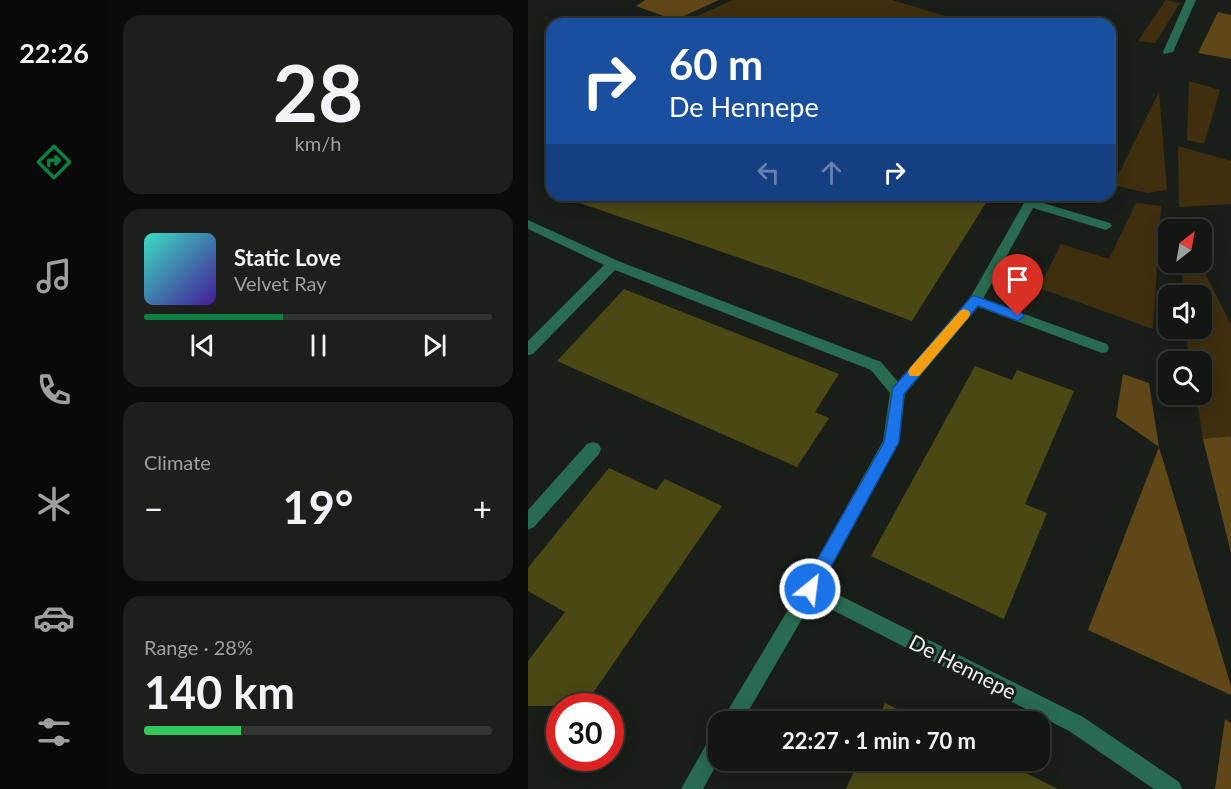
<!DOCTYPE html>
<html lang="en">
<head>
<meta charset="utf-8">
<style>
  :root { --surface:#141613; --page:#1d1f1c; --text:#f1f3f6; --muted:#9d9fa0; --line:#333533; --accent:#0b8043 }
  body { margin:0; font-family:Lato,sans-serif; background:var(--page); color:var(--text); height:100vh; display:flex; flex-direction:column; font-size:22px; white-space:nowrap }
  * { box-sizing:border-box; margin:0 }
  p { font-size:20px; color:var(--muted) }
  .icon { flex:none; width:33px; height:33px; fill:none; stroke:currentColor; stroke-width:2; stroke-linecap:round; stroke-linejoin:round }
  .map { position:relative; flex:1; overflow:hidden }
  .details { display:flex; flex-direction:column; gap:15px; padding:15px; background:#0b0c0a; width:420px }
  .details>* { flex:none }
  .hud { position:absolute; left:18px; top:18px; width:570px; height:183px; border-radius:18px; box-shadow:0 3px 15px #0003,0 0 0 2px var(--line); background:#1a4fa0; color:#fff; overflow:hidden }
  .needle { width:39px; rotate:31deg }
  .tools { position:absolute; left:630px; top:219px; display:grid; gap:12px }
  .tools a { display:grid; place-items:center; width:54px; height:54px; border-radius:12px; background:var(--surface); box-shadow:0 3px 15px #0003,0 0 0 2px var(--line); font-size:30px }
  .speed { position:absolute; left:18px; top:693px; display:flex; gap:12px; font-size:30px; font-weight:700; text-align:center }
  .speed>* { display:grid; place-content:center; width:78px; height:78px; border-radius:50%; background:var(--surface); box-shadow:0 3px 15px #0003,0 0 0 2px var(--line); line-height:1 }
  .speed .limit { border:9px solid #d22; background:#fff; color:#111 }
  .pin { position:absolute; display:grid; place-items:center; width:51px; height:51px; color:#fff; margin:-62px -26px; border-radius:50% 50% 50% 0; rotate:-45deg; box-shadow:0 0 6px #0007 }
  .pin .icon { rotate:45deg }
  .me { position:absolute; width:66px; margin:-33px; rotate:29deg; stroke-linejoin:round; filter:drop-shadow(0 0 4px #0008) }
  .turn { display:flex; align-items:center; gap:21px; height:126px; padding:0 24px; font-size:27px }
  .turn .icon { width:78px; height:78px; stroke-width:2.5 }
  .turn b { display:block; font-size:42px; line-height:51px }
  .lanes { display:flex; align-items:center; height:57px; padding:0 24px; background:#0003; justify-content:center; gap:30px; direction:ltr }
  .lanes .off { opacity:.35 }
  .big { font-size:45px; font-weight:700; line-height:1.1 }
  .details .card { flex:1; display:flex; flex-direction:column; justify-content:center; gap:9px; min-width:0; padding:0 21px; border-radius:18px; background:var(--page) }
  .details .dial { align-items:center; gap:0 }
  .dial b { font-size:78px; line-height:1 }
  .song { display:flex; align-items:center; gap:18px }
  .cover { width:72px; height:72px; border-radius:9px; background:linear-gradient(135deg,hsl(170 70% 55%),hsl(260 70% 35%)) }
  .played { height:6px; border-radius:3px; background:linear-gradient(90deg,var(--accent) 40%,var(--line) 40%) }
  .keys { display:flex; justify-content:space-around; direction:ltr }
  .heat { display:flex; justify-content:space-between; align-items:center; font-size:33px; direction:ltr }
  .charge { height:9px; border-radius:4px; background:linear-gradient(90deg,#34c759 28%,var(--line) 0) }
  .trip { position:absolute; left:180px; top:711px; width:342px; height:60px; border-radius:18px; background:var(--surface); box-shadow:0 3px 15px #0003,0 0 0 2px var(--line); font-weight:700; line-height:60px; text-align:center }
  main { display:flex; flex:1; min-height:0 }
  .tab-bar { display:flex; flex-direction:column; width:108px; justify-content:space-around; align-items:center; background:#080908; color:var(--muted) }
  .tab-bar .icon { width:42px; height:42px }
  .tab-bar .active { color:var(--accent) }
  .tab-bar b { font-size:27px; color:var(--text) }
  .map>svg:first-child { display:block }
  .green { fill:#402f0f }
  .forest { fill:#604717 }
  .building { fill:#4a4914 }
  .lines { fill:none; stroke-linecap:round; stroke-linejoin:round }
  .lane { fill:#286b50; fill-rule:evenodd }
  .street { fill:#286b50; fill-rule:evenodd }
  .route { fill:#1a73e8; stroke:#114b97; stroke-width:1.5 }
  .slow { fill:#f59e0b }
  .labels { text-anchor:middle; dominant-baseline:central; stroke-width:6; stroke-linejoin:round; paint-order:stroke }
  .near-street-label { font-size:21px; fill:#f0f3ef; stroke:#1a1e19 }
</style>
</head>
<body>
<main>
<nav class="tab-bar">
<b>22:26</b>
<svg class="icon active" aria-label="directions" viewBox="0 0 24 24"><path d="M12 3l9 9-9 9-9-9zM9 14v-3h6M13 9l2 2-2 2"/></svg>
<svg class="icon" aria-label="music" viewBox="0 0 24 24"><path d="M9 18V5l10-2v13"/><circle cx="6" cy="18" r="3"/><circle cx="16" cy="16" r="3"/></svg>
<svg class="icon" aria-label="phone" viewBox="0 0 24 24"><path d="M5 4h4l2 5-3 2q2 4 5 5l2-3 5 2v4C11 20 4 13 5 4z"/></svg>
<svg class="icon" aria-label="climate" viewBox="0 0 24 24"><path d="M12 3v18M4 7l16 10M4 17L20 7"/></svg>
<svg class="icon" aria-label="car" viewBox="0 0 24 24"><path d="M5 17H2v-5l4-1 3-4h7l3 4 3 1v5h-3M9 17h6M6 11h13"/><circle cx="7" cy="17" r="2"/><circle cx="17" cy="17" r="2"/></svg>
<svg class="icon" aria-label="filters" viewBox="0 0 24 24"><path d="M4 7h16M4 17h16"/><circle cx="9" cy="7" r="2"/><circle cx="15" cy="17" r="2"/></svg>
</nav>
<section class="details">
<div class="card dial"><b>28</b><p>km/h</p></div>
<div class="card">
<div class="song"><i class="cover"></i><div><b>Static Love</b><p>Velvet Ray</p></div></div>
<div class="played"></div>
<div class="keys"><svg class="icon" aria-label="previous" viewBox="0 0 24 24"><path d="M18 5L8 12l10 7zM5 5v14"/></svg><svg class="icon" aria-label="pause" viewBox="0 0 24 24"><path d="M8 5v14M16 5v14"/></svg><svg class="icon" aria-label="next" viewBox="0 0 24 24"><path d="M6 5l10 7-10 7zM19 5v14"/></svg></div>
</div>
<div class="card"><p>Climate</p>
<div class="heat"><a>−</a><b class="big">19°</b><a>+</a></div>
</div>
<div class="card"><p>Range · 28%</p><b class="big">140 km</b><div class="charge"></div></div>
</section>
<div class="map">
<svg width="703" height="789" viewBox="0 0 703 789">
  <rect width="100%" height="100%" fill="#1a1e19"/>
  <g class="green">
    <path d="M205 0H364L417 16 411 24H151Z"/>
    <path d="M638 0 652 3 627 43 610 41Z"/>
    <path d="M661 81 692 90 676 144 659 140Z"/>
    <path d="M631 92 639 190 620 193 585 185Z"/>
    <path d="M650 146 703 161V204L651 207Z"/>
    <path d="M608 203 633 206 625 329 511 288 533 244 581 259Z"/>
    <path d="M654 263H672L703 325V436L675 439 668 395 674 394V362L662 361 657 329 674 328V296L655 295Z"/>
  </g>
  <g class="forest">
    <path d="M117 0H191L147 20 108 6Z"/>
    <path d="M690 12 703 15V59L670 53Z"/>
    <path d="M595 374 621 383 631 447 703 686V695L560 630 631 447 588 417Z"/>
    <path d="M702 436 703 439V553L675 439Z"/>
    <path d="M697 719 703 723V789H687Z"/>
  </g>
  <g class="building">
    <path d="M47 195H463L384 321 261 275 46 201Z"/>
    <path d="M96 289 311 374 287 412 301 418 269 467 29 361Z"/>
    <path d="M447 366 484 380 489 370 546 391 497 504 519 513 476 619 343 556Z"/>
    <path d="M81 468 128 490 137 479 194 506 56 706H0V661L37 612 0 591V568Z"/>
    <path d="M357 703 394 722H349Z"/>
    <path d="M331 760H472L530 789H318Z"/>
  </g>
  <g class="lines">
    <path class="lane" d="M658 0H668L645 52 636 54 635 52Z"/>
    <g class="street">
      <path d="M497 195H509L508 201 582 223 584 226 578 230 505 208 455 299 579 344 581 348 579 352 574 353 450 307 377 394 371 442 293 586 555 717 651 782 654 789H626L541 731 285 600 214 722H193L276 583 355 441 362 393 343 370 87 270 5 354 0 355V341L76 265 0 229V220L90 261 353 362 370 382 442 298 496 203Z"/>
      <path d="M65 442 71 444 73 449 71 454 6 527 0 530V510L59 444Z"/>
      <path d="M190 733 191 760 175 789H153L183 736Z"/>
    </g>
  </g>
  <path class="route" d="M447 296 494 313 496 316 490 321 450 306 376 394 371 442 288 594 282 597 276 594 274 589 276 583 356 442 365 388 443 297Z"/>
  <path class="slow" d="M436 309 441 311 442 314 441 317 391 376H382L380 372 382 368 432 311Z"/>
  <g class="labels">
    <g class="near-street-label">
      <text transform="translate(435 666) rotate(27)">De Hennepe</text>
    </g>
  </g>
</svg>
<div class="tools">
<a><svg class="needle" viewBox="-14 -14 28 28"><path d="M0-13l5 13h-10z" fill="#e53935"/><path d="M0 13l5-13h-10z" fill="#9d9fa0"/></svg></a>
<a><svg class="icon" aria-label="sound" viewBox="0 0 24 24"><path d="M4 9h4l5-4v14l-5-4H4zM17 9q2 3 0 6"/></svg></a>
<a><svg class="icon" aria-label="search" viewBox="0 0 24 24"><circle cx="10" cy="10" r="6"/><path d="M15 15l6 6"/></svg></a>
</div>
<div class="speed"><div class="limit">30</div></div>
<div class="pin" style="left:490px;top:316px;background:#d93025"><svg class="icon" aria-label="arrive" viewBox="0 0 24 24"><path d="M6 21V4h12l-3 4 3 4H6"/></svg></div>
<svg class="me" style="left:282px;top:589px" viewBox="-20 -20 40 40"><circle r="17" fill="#1a73e8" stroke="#fff" stroke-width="3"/><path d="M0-11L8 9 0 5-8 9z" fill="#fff"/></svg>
<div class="trip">22:27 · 1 min · 70 m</div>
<div class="hud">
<div class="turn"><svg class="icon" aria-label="right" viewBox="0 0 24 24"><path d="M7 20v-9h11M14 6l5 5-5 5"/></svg><div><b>60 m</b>De Hennepe</div></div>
<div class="lanes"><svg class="icon off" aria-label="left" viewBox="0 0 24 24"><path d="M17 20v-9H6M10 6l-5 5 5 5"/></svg><svg class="icon off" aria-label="ahead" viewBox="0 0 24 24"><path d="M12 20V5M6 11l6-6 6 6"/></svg><svg class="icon" aria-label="right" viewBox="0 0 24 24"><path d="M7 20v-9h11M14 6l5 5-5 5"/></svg></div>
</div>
</div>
</main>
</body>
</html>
